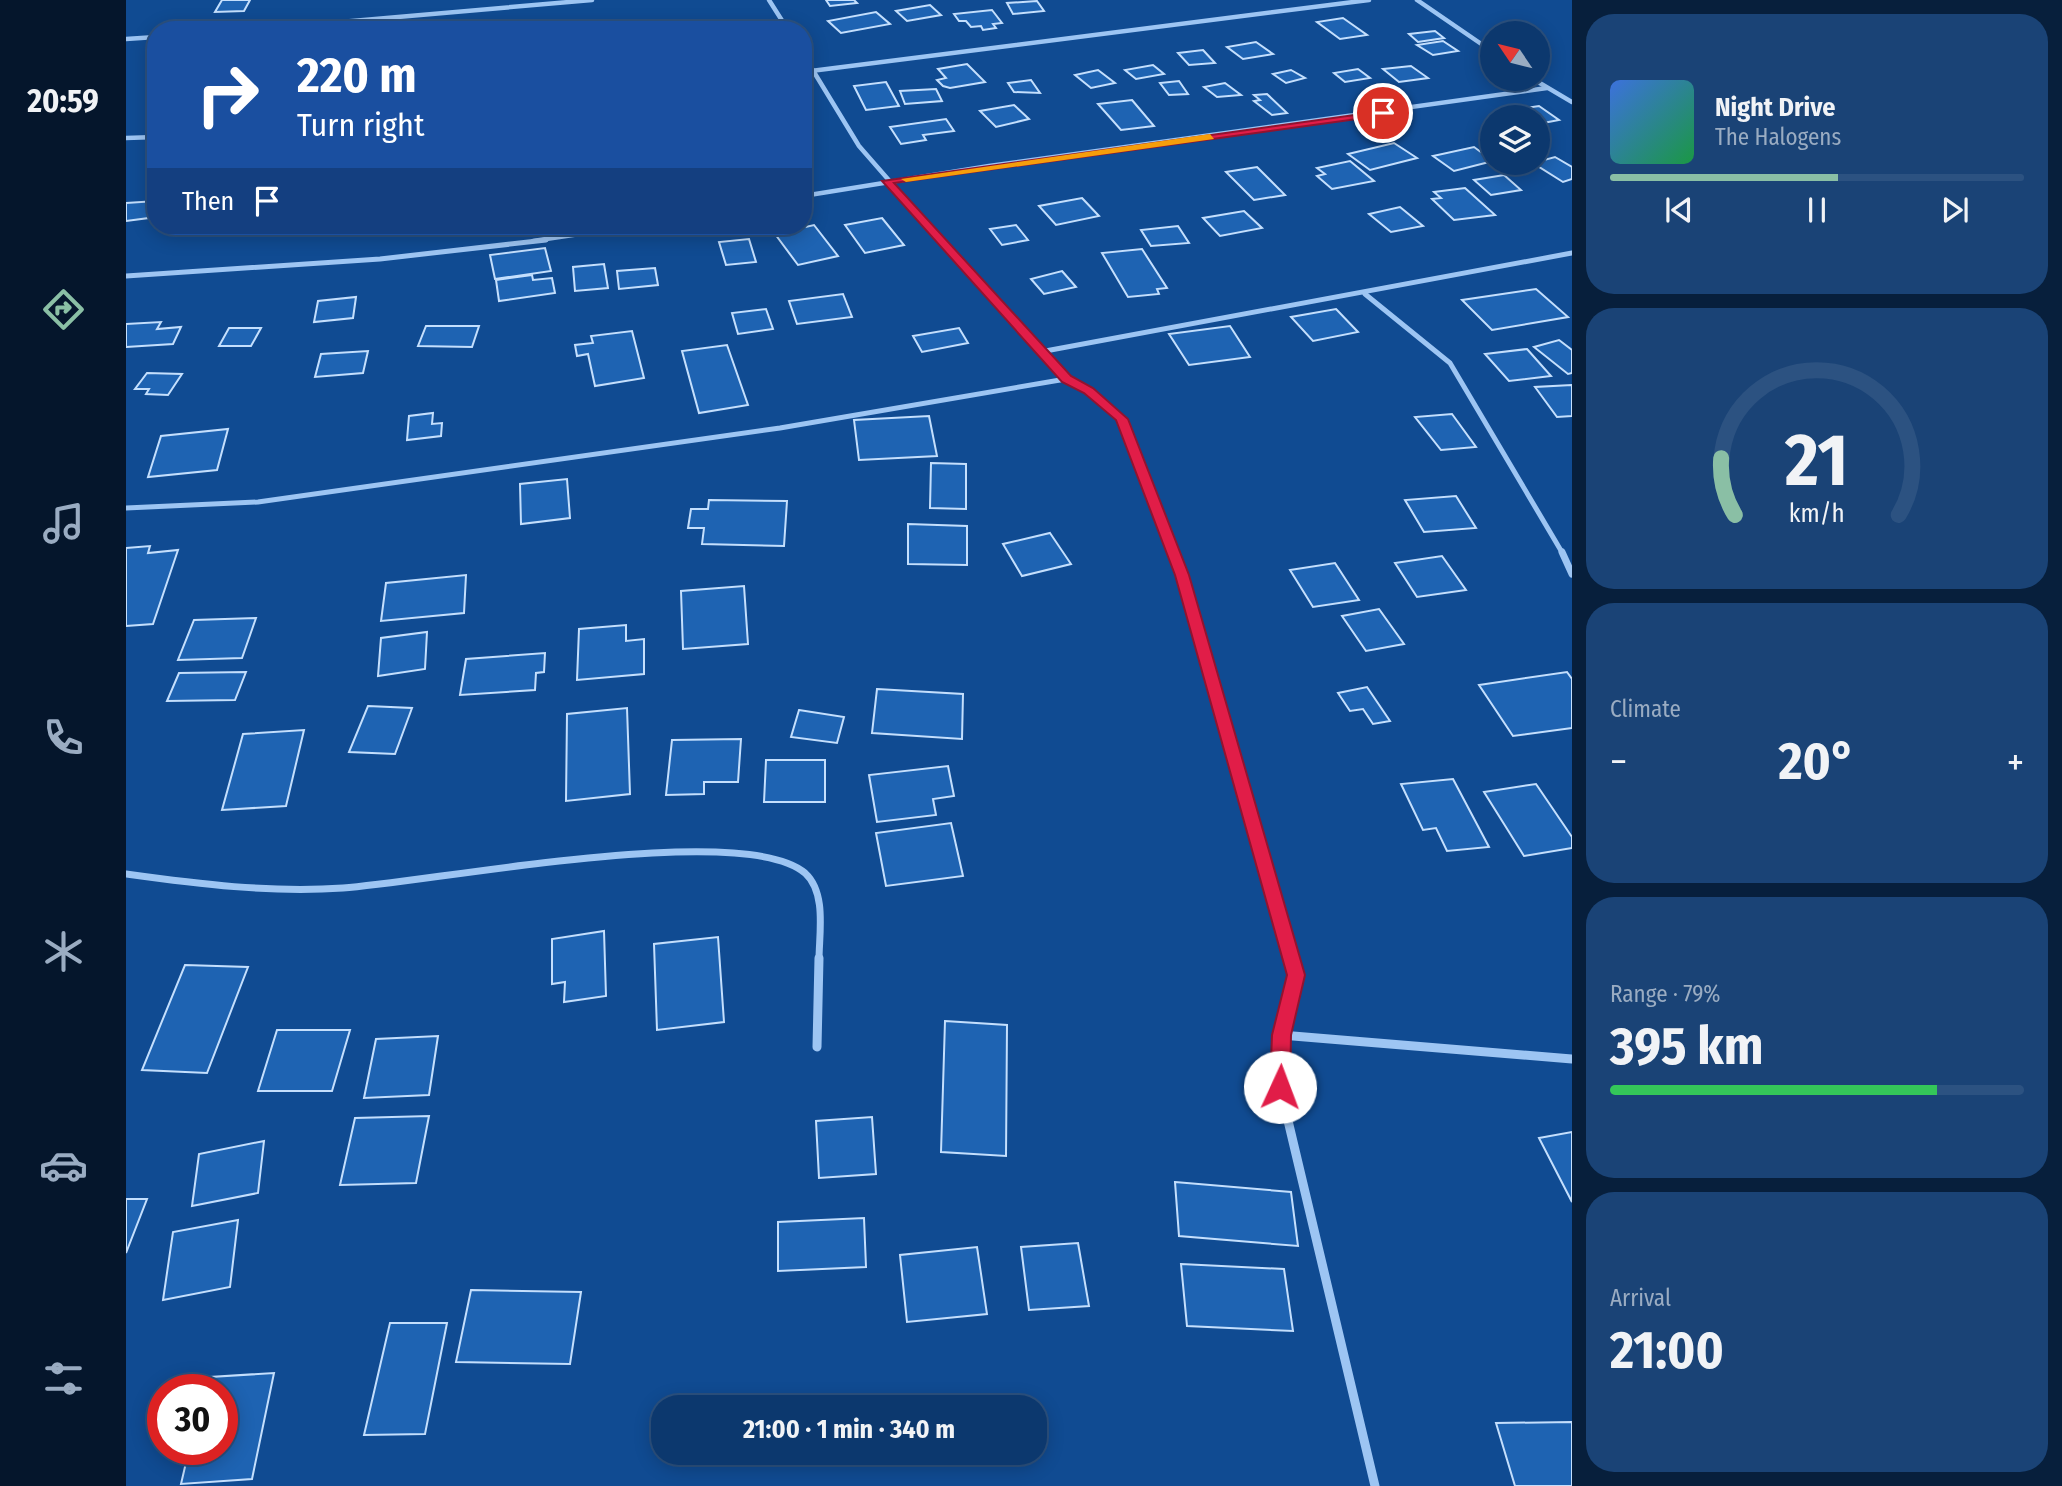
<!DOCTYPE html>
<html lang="en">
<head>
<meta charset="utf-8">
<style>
  :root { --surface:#0c386e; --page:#1a4376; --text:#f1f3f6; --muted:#9aacc2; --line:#2c5281; --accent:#8abfa5 }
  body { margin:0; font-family:"Fira Sans Condensed",sans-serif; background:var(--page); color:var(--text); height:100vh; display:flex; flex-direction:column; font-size:26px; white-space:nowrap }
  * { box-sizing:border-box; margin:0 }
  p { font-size:23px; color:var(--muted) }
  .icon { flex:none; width:38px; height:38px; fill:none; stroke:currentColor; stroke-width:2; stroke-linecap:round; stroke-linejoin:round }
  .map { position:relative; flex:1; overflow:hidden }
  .drawer { display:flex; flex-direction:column; gap:14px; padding:14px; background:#071f3c; width:490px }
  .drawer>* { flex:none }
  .top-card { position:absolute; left:21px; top:21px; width:665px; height:214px; border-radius:28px; box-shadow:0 4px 18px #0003,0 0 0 2px var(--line); background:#1a4fa0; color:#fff; overflow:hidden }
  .needle { width:46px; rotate:305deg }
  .buttons { position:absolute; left:1354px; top:21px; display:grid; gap:14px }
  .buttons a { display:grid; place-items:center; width:70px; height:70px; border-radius:50%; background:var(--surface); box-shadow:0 4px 18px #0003,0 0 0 2px var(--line); font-size:35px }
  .speed { position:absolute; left:21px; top:1374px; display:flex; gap:14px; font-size:35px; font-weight:700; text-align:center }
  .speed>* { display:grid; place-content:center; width:91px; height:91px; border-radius:50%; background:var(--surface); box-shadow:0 4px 18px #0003,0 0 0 2px var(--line); line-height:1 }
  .speed .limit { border:10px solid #d22; background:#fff; color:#111 }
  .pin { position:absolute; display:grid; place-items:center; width:60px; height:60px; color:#fff; margin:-30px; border:4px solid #fff; border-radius:50%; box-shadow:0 2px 7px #0007 }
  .me { position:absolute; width:77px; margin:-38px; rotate:2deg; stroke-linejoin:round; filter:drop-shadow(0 0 5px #0008) }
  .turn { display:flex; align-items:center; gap:24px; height:147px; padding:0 35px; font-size:32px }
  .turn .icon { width:91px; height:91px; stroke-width:2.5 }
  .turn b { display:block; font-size:49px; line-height:60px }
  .then { display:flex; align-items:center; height:66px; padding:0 35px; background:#0003; gap:14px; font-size:26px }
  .big { font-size:52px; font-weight:700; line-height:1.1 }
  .drawer .card { flex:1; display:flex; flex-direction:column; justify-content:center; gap:10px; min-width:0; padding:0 24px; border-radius:28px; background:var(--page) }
  .drawer .dial { align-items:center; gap:0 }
  .dial svg { height:182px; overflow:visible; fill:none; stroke:var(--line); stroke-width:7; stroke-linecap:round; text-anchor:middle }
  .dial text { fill:var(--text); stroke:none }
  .song { display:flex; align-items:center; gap:21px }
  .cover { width:84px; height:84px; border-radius:10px; background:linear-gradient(135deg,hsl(220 70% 55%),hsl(140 70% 35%)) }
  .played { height:7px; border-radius:4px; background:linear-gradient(90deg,var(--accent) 55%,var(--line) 55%) }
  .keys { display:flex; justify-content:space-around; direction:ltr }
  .heat { display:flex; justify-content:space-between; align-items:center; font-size:38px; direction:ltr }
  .charge { height:10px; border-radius:5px; background:linear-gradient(90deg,#34c759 79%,var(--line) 0) }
  .trip { position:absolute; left:525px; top:1395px; width:396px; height:70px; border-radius:28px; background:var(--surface); box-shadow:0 4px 18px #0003,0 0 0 2px var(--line); font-weight:700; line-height:70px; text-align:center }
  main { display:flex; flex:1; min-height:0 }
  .tab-bar { display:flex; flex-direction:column; width:126px; justify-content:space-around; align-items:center; background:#05162c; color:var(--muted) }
  .tab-bar .icon { width:49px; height:49px }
  .tab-bar .on { color:var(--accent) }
  .tab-bar b { font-size:32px; color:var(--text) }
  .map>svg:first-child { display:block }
  .building { fill:#1e63b2; stroke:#c4dffd; stroke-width:2 }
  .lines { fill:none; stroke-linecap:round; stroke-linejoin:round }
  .street-far3 { stroke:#9dc5f3; stroke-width:4.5 }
  .street-far2 { stroke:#9dc5f3; stroke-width:5 }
  .street-far1 { stroke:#9dc5f3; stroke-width:7 }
  .street { stroke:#9dc5f3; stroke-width:9 }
  .route { fill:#e11d48; stroke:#92132f; stroke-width:2 }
  .slow { fill:#f59e0b }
</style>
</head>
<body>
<main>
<nav class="tab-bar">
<b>20:59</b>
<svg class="icon on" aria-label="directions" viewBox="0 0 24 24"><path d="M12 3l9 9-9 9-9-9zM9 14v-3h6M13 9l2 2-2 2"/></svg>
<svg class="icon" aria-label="music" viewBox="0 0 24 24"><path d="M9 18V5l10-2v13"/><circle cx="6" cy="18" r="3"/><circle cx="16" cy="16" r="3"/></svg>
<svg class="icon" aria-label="phone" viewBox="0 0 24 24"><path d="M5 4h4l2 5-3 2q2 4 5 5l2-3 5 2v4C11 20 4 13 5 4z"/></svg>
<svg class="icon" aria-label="climate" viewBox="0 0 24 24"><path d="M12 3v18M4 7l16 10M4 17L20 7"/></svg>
<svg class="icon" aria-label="car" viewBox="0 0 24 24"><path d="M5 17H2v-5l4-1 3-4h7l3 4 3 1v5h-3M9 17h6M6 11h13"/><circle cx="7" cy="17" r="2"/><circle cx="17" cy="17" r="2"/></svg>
<svg class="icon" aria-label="filters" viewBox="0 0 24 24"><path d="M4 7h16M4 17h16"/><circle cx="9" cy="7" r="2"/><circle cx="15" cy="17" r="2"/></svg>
</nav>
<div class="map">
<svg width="1446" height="1486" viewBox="0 0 1446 1486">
  <rect width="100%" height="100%" fill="#104b92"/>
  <g class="building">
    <path d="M96 0H124L118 11 89 12Z"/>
    <path d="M700 0H728L731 3 704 6Z"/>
    <path d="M911 1 918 11 887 14 881 3Z"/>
    <path d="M804 5 815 15 781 21 770 11Z"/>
    <path d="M866 10 876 23 867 24 870 28 857 30 855 26 845 27 840 21H833L828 14Z"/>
    <path d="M750 12 764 24 715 33 702 21Z"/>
    <path d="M1217 18 1241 35 1214 39 1191 22Z"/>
    <path d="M411 20 412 30H375V23Z"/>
    <path d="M440 20H474L470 30H437Z"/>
    <path d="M1309 31 1318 38 1292 42 1283 34Z"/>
    <path d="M1317 41 1332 51 1307 55 1291 45Z"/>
    <path d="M1130 42 1147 54 1117 59 1101 47Z"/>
    <path d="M1077 50 1089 63 1063 65 1052 53Z"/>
    <path d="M841 64 859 82 824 88 817 86 811 80 820 78 812 69Z"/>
    <path d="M1027 65 1038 74 1010 79 999 70Z"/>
    <path d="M1285 66 1302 78 1273 82 1257 69Z"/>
    <path d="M1232 69 1244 78 1219 82 1208 73Z"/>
    <path d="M972 70 989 83 965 88 949 75Z"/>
    <path d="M1165 70 1179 78 1160 83 1147 74Z"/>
    <path d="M905 80 914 93 888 92 882 83Z"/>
    <path d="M1053 81 1062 94 1043 95 1034 83Z"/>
    <path d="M760 82 773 106 740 110 728 86Z"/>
    <path d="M1099 83 1115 95 1091 97 1078 87Z"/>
    <path d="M810 89 816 101 779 104 774 91Z"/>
    <path d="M1141 94 1161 113 1146 115 1128 101 1134 100 1128 95Z"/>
    <path d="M1006 100 1028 126 995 130 972 104Z"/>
    <path d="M888 105 903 119 870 127 854 111Z"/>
    <path d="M1413 106 1433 120 1412 124V117H1398L1387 110Z"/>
    <path d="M820 119 828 131 797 135 800 140 775 144 764 127Z"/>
    <path d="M1268 143 1291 158 1244 170 1222 154Z"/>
    <path d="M1348 147 1367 161 1328 171 1307 156Z"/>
    <path d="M1429 157 1446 167V179L1437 182 1407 163Z"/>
    <path d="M1224 161 1248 181 1206 189 1191 176 1199 174 1191 168Z"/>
    <path d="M1131 167 1159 195 1128 200 1100 172Z"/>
    <path d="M1378 175 1395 190 1365 195 1348 180Z"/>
    <path d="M1339 188 1369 215 1328 220 1306 199 1315 198 1308 192Z"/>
    <path d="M956 198 973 216 930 225 913 206Z"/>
    <path d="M30 201V217L0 221V203Z"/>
    <path d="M1274 207 1297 226 1265 232 1243 214Z"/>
    <path d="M1118 211 1136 228 1094 236 1077 218Z"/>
    <path d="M756 218 778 245 739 253 719 225Z"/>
    <path d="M688 225 712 256 672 265 649 234Z"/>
    <path d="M890 225 902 240 876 245 864 229Z"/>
    <path d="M1052 226 1063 243 1025 246 1015 230Z"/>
    <path d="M623 239 630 262 600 265 593 242Z"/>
    <path d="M419 248 425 271 369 279 364 255Z"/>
    <path d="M1016 249 1041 288 1031 289 1033 294 1002 297 976 253Z"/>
    <path d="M478 264 482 288 449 291 447 267Z"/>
    <path d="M529 268 532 285 493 289 491 271Z"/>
    <path d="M936 271 950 287 918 294 905 279Z"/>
    <path d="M406 275 407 280 426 278 429 293 373 301 370 280Z"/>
    <path d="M1410 289 1442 317 1366 330 1336 300Z"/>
    <path d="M717 294 726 317 671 324 663 301Z"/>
    <path d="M230 297 227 318 188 322 192 301Z"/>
    <path d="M640 309 647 329 612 334 606 313Z"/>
    <path d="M1210 309 1232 332 1187 341 1165 317Z"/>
    <path d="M35 322 31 329 55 327 47 344 0 347V324Z"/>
    <path d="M300 326H353L346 347 292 346Z"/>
    <path d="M1104 326 1124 357 1063 365 1043 334Z"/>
    <path d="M103 328H135L125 346H93Z"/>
    <path d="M833 328 842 343 796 352 787 336Z"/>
    <path d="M506 331 518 378 469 386 462 354 451 356 449 345 467 343 465 336Z"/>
    <path d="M1433 340 1446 350V373L1442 374 1408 347Z"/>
    <path d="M601 345 622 405 573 413 556 351Z"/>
    <path d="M1401 349 1425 376 1383 381 1359 354Z"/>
    <path d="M242 351 237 373 189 377 195 354Z"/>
    <path d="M21 373 56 374 42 395 20 394 23 389H9Z"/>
    <path d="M1446 385V416L1431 417 1409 387Z"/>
    <path d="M307 413 306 424 316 423 315 436 281 440 283 416Z"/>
    <path d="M1326 414 1350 447 1315 450 1289 417Z"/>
    <path d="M803 416 811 456 733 460 728 420Z"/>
    <path d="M102 429 91 470 22 477 35 436Z"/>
    <path d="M805 463 840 464V509L804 508Z"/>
    <path d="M441 479 444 518 395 524 394 484Z"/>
    <path d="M1330 496 1350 528 1298 532 1279 500Z"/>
    <path d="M583 500 661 501 658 546 576 544 578 528H562L565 509H582Z"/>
    <path d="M782 524 841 526V565L782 564Z"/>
    <path d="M924 533 945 564 896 576 877 544Z"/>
    <path d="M24 546 22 553 52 550 27 624 0 626V548Z"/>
    <path d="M1316 556 1340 590 1291 597 1269 563Z"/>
    <path d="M1209 563 1233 600 1187 607 1164 570Z"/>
    <path d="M340 575 338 613 255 621 260 583Z"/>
    <path d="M618 586 622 644 557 649 555 591Z"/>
    <path d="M1253 609 1278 644 1240 651 1216 616Z"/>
    <path d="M130 618 116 658 52 660 68 620Z"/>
    <path d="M500 625V641L518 639V674L451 680 453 629Z"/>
    <path d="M301 632 299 669 252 676 255 638Z"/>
    <path d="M419 653 418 672 410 673 409 690 334 695 340 659Z"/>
    <path d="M120 672 109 700 41 701 53 673Z"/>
    <path d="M1441 672 1446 679V728L1387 736 1353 685Z"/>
    <path d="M1241 687 1264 721 1247 724 1237 709 1224 711 1212 693Z"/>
    <path d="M751 689 837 694 836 739 746 733Z"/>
    <path d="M242 706 286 708 269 754 223 752Z"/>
    <path d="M501 708 504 794 440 801 441 714Z"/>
    <path d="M673 710 718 717 711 743 665 737Z"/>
    <path d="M178 730 160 806 96 810 117 734Z"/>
    <path d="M615 739 612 782H578V794L540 795 546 740Z"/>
    <path d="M640 760H699V802H638Z"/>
    <path d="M822 766 828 796 807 799 810 815 751 822 743 775Z"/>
    <path d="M1327 779 1363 847 1321 851 1310 828 1297 830 1275 784Z"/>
    <path d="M1410 784 1446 837V848L1398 856 1358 792Z"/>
    <path d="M825 823 837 876 760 886 750 833Z"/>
    <path d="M478 931 480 996 438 1002 439 982 426 984V939Z"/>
    <path d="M592 937 598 1022 531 1030 528 944Z"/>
    <path d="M59 965 122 967 81 1073 16 1070Z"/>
    <path d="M819 1021 881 1025 880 1156 815 1152Z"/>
    <path d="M151 1030H224L206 1091H132Z"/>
    <path d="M312 1036 303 1095 238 1098 250 1039Z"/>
    <path d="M303 1116 290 1183 214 1185 229 1118Z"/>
    <path d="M746 1117 750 1174 693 1178 690 1121Z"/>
    <path d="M1446 1132V1202L1413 1138Z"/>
    <path d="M138 1141 132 1193 66 1206 73 1154Z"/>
    <path d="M1049 1182 1165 1192 1172 1246 1053 1236Z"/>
    <path d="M0 1199H21L0 1253Z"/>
    <path d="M738 1218 740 1267 652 1271V1222Z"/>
    <path d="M112 1220 104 1287 37 1300 47 1232Z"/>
    <path d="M952 1243 963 1306 903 1310 895 1247Z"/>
    <path d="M851 1247 861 1314 781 1322 774 1255Z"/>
    <path d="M1055 1264 1158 1269 1167 1331 1061 1326Z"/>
    <path d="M345 1290 455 1292 444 1364 330 1362Z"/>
    <path d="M264 1323H321L299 1434 238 1435Z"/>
    <path d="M148 1373 126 1479 55 1484 62 1454 48 1456 50 1449H96V1390H65L68 1378Z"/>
    <path d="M1446 1422V1486H1389L1370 1423Z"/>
  </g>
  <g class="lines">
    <g class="street-far3">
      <path d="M643 0 662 30"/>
      <path d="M1291 0 1367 52"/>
      <path d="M122 30 466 0"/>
      <path d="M0 39 30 37"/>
      <path d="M677 54 733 146 816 241"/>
      <path d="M677 72 1243 0"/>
      <path d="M1407 79 1446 102"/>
      <path d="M0 138 30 137"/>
      <path d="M677 196 863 166 1421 88"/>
      <path d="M407 241 507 226"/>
    </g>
    <g class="street-far2">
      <path d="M814 240 940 379 963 391 996 419 1048 554"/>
      <path d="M0 276 254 259 420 240"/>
      <path d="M1239 294 1324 363 1437 554"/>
      <path d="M914 352 1446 253"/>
      <path d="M0 508 132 502 654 428 940 379"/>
    </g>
    <g class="street-far1">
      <path d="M1047 552 1166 960"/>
      <path d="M1436 552 1446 574"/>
      <path d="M0 874C72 884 144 893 217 888 306 882 617 820 679 873 701 893 693 934 693 960"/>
    </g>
    <g class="street">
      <path d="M1165 958 1170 975 1155 1035 1154 1087 1249 1486"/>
      <path d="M1155 1035 1446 1059"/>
      <path d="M691 1047 693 958"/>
    </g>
  </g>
  <path class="route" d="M1257 111 1260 115 768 183 945 376 967 388 1002 419 1063 575 1179 975 1165 1035 1164 1087 1161 1093 1154 1096 1147 1093 1144 1087 1146 1035 1161 975 1049 575 990 420 958 393 936 382 756 181Z"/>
  <path class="slow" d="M1084 134 1088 139 780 182 775 179Z"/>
</svg>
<div class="buttons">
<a><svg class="needle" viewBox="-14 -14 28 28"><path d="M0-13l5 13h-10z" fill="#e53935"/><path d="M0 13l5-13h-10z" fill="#9aacc2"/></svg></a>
<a><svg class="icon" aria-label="layers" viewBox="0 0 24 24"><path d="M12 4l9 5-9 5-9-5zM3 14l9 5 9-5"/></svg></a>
</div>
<div class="speed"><div class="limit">30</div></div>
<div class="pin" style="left:1257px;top:113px;background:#d93025"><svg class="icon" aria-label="arrive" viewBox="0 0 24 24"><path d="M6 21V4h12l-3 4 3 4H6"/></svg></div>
<svg class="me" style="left:1154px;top:1087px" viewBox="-20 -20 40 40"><circle r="19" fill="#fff"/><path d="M0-13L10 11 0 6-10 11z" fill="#e11d48"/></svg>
<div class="trip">21:00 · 1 min · 340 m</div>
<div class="top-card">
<div class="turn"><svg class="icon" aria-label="right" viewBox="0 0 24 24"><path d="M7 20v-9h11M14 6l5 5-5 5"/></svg><div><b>220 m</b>Turn right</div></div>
<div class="then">Then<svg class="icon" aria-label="arrive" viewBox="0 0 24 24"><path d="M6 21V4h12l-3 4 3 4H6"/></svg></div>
</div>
</div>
<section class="drawer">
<div class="card">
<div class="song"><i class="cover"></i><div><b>Night Drive</b><p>The Halogens</p></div></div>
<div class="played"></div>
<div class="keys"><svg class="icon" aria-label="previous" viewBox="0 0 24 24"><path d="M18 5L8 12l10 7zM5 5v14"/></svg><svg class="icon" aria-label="pause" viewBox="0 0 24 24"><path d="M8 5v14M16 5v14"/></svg><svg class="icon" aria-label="next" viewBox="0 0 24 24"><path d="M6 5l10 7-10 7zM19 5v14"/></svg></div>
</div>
<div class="card dial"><svg viewBox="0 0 100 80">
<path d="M14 69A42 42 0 1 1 86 69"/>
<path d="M14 69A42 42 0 0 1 8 44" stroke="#8abfa5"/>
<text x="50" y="56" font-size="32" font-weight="700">21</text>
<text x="50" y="72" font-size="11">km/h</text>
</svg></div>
<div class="card"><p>Climate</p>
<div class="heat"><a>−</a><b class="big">20°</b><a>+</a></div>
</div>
<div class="card"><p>Range · 79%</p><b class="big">395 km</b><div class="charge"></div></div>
<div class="card"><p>Arrival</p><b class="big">21:00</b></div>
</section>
</main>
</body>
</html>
